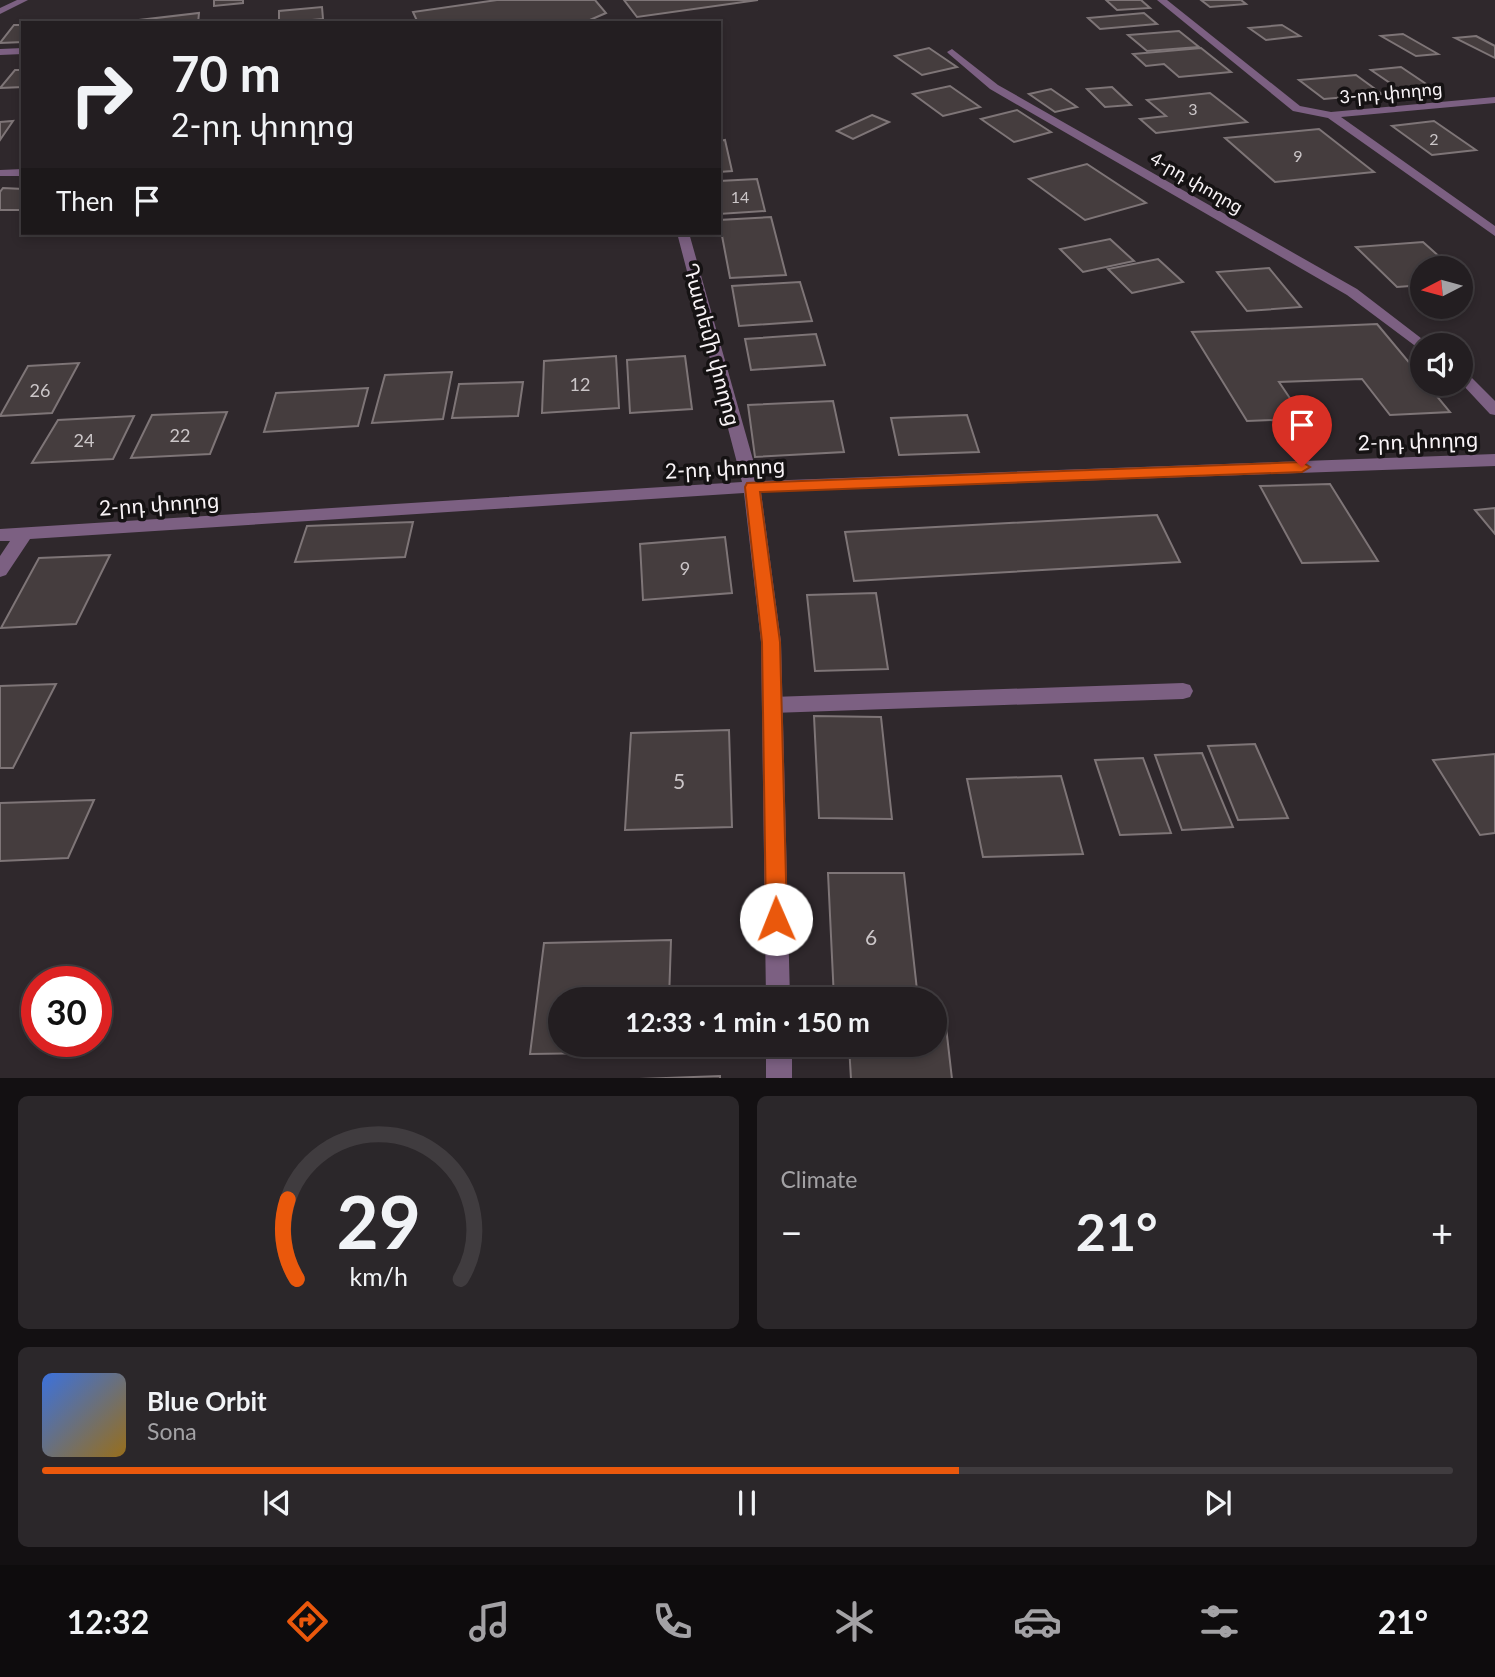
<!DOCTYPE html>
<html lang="en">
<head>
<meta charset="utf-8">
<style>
  :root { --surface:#231e21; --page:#2b272a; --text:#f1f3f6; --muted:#a3a2a5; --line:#403c3f; --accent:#ea580c }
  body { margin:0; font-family:Lato,"Noto Sans Armenian",sans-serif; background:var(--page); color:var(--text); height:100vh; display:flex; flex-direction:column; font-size:26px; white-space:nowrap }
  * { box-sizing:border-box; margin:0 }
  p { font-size:23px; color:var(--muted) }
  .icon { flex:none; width:38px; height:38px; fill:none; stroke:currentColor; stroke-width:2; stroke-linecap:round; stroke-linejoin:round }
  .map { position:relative; height:1078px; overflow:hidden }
  .details { display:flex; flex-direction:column; gap:18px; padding:18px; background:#131012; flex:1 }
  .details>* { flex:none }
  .top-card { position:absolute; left:21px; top:21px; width:700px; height:214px; border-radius:0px; box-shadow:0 4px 10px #0003,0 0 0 2px var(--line); background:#231e21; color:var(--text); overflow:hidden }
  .needle { width:46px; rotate:264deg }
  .tools { position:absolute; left:1410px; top:256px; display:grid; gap:14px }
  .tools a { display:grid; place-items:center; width:63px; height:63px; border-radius:50%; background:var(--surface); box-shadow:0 4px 10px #0003,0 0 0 2px var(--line); font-size:35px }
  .speed { position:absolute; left:21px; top:966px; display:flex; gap:14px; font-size:35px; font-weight:700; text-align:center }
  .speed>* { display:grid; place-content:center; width:91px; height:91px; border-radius:50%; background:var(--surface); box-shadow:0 4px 10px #0003,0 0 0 2px var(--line); line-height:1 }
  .speed .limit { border:10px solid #d22; background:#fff; color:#111 }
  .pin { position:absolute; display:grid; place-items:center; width:60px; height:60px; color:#fff; margin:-72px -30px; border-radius:50% 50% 50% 0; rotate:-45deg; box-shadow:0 0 7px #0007 }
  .pin .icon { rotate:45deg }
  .me { position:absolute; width:77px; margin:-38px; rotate:359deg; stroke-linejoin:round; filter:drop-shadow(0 0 5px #0008) }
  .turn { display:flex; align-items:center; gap:24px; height:147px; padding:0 35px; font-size:32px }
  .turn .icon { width:91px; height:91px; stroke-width:2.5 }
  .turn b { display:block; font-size:49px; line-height:60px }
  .then { display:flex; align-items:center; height:66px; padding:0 35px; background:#0003; gap:14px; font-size:26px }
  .big { font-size:52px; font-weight:700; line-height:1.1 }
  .details .widget { flex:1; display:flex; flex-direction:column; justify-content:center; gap:10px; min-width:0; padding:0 24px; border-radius:10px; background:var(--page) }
  .details .dial { align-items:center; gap:0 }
  .dial svg { height:182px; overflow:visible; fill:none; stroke:var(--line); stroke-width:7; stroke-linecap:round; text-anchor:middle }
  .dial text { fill:var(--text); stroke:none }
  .song { display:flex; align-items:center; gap:21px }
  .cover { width:84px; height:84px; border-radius:10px; background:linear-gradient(135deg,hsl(220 70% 55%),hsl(40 70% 35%)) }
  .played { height:7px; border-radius:4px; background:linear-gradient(90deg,var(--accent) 65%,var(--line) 65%) }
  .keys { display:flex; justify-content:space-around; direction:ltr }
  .heat { display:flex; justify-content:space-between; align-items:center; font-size:38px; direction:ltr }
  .details .tiles { flex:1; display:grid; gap:18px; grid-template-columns:1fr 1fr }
  .widget:last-child { grid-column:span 2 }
  .trip { position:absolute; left:548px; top:987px; width:399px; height:70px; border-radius:35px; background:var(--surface); box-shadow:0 4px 10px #0003,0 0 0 2px var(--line); font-weight:700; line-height:70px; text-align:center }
  .menu { display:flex; height:112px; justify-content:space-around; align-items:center; background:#0e0c0d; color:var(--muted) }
  .menu .icon { width:49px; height:49px }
  .menu .selected { color:var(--accent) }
  .menu b { font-size:32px; color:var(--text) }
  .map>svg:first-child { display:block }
  .building { fill:#453d3e; stroke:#7e7577; stroke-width:2 }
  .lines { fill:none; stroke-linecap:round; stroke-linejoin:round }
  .lane { fill:#7c6082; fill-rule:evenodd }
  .street { fill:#7c6082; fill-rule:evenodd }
  .route { fill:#ea580c; stroke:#983908; stroke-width:2 }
  .labels { text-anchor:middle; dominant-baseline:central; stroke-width:7; stroke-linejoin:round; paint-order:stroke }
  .far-number-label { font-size:16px; fill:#cbc6c8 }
  .far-street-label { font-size:18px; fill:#f8f3f6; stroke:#151213 }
  .number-label { font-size:18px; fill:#cbc6c8 }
  .street-label { font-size:21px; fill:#f8f3f6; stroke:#151213 }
  .near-number-label { font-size:21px; fill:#cbc6c8 }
</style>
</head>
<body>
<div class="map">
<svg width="1495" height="1079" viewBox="0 0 1495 1079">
  <rect width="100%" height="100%" fill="#2f282c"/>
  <g class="building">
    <path d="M214 0H243V3L214 6Z"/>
    <path d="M497 0H595L606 13 583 23H418L413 12Z"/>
    <path d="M624 0H758L637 17Z"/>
    <path d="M1106 0H1141L1150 8 1117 10Z"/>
    <path d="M1201 0H1241L1246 4 1210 7Z"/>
    <path d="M322 7 323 19 279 23V11Z"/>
    <path d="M199 13 198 23H131V21Z"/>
    <path d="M1144 13 1157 24 1100 29 1088 18Z"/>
    <path d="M14 25H23V42L0 43Z"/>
    <path d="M1282 25 1300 36 1266 40 1249 28Z"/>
    <path d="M1179 31 1199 47 1147 51 1128 35Z"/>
    <path d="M1403 34 1438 54 1416 56 1381 36Z"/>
    <path d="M1476 36 1495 46V58L1455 38Z"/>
    <path d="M929 48 957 67 922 75 895 56Z"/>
    <path d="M1201 48 1231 72 1179 77 1164 64 1146 66 1133 54Z"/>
    <path d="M1401 67 1438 92 1406 94 1371 70Z"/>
    <path d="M15 70H23V87L0 88Z"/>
    <path d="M1356 75 1382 94 1324 99 1299 80Z"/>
    <path d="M950 86 980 107 943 116 913 94Z"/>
    <path d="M1112 87 1131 105 1105 107 1087 89Z"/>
    <path d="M1051 89 1077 107 1055 112 1029 94Z"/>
    <path d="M1210 93 1247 122 1156 133 1140 119 1166 116 1147 100Z"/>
    <path d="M1017 110 1051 132 1014 142 981 119Z"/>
    <path d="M872 115 889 122 853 139 837 131Z"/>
    <path d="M13 121 0 140V122Z"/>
    <path d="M1434 121 1476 150 1432 155 1392 126Z"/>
    <path d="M1319 129 1374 172 1275 182 1225 138Z"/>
    <path d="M725 140 732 171 719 172V141Z"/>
    <path d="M1087 164 1146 203 1085 220 1029 179Z"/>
    <path d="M757 179 765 211 719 214V181Z"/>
    <path d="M3 188 23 189V210H0V192Z"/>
    <path d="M771 217 786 275 730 278 719 220Z"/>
    <path d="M1110 239 1134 261 1083 272 1060 249Z"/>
    <path d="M1423 242 1452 268H1423V285L1397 287 1356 247Z"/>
    <path d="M1158 259 1183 282 1132 293 1108 269Z"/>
    <path d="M1269 268 1301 307 1247 311 1217 272Z"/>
    <path d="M800 282 812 321 739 326 732 286Z"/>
    <path d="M1377 324 1423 379V383H1426L1450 412 1390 415 1362 379 1279 382 1304 419 1247 421 1192 332Z"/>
    <path d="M816 334 825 365 751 370 745 339Z"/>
    <path d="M616 356 619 408 542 413 544 361Z"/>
    <path d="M685 356 692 409 630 413 627 360Z"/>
    <path d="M79 363 52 413 0 416 28 366Z"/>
    <path d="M452 372 443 419 372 423 385 375Z"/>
    <path d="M523 382 518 416 452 418 459 384Z"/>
    <path d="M368 388 358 426 264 432 276 393Z"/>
    <path d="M833 401 844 452 755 457 748 405Z"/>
    <path d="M227 412 210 454 131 458 152 415Z"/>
    <path d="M967 415 979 452 899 455 891 418Z"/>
    <path d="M134 416 113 459 32 463 58 420Z"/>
    <path d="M1330 484 1378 561 1302 563 1260 486Z"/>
    <path d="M1495 508V534L1475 510Z"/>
    <path d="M1157 515 1180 562 854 581 845 532Z"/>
    <path d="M413 522 405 557 295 562 307 526Z"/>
    <path d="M725 537 732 593 643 600 640 544Z"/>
    <path d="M110 555 76 624 1 628 39 558Z"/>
    <path d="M876 593 888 669 815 671 807 595Z"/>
    <path d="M56 684 13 768H0V686Z"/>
    <path d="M814 716 881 717 892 819 819 818Z"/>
    <path d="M729 730 732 827 625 830 631 733Z"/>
    <path d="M1255 744 1288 818 1238 820 1208 746Z"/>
    <path d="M1202 753 1233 827 1182 830 1155 755Z"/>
    <path d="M1495 754V833L1480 835 1433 760Z"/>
    <path d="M1143 758 1171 833 1120 835 1095 760Z"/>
    <path d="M1061 776 1083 854 983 857 967 779Z"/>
    <path d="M94 800 68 858 0 861V803Z"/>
    <path d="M828 873H904L918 999H834Z"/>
    <path d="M671 940 669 999H560V1045H667L666 1052 530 1054 544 943Z"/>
    <path d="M934 1018H945L952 1079H851L849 1045H934Z"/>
    <path d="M720 1076V1079H639Z"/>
  </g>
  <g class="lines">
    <g class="lane">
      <path d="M23 48V54L0 55V49Z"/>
      <path d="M1183 683 1190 685 1193 691 1190 697 1183 699 772 713 765 711 762 705 765 699 772 697Z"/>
    </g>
    <g class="street">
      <path d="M17 0H28L0 14V8Z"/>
      <path d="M1157 0H1167L1300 106 1331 112 1495 97V103L1341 117 1495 226V236L1328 118 1293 111Z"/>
      <path d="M952 49 998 85 1357 289 1430 345H1423V349L1418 348 1347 295 990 89 949 54 947 52Z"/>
      <path d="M23 169V176H0V170Z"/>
      <path d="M677 233H689L759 481 1495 454V466L761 492 781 642 790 999H766L761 642 744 493 30 539 6 575 0 577V556L10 541H0V529L742 482Z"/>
      <path d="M1461 370 1466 372 1495 401V415L1490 414 1461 383Z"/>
      <rect x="766" y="1045" width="26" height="34"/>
    </g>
  </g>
  <path class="route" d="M1302 462 1310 467 1302 472 760 492 780 642 787 919 784 927 776 930 769 927 766 919 762 642 745 487 747 483Z"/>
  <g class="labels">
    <g class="far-number-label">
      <text x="1193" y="108">3</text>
      <text x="1434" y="138">2</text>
      <text x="1298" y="155">9</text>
      <text x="740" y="196">14</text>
    </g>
    <g class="far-street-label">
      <text transform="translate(1391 92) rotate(-5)">3-րդ փողոց</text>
      <text transform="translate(1197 182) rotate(30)">4-րդ փողոց</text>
    </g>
    <g class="number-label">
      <text x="580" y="384">12</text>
      <text x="40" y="390">26</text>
      <text x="180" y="435">22</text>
      <text x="84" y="440">24</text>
      <text x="685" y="568">9</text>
    </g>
    <g class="street-label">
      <text transform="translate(713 344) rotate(75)">Դատեմի փողոց</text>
      <text transform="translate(1418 440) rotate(-2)">2-րդ փողոց</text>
      <text transform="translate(725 467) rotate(-3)">2-րդ փողոց</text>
      <text transform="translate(159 503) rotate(-4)">2-րդ փողոց</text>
    </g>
    <g class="near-number-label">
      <text x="679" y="780">5</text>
      <text x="871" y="936">6</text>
    </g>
  </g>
</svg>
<div class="tools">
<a><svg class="needle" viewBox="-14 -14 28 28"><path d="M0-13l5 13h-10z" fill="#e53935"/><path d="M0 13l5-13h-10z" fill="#a3a2a5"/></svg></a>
<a><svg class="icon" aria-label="sound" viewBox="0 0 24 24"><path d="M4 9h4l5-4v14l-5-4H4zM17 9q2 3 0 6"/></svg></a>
</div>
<div class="speed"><div class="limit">30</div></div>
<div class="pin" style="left:1302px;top:467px;background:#d93025"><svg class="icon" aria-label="arrive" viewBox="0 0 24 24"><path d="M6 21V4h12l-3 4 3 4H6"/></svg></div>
<svg class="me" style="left:776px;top:919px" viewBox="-20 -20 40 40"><circle r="19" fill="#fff"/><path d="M0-13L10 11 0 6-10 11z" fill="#ea580c"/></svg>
<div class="trip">12:33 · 1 min · 150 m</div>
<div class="top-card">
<div class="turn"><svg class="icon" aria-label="right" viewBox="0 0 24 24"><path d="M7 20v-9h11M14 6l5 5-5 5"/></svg><div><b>70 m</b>2-րդ փողոց</div></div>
<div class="then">Then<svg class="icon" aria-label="arrive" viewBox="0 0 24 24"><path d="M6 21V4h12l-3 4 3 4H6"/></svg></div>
</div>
</div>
<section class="details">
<div class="tiles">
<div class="widget dial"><svg viewBox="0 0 100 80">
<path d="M14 69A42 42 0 1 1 86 69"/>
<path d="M14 69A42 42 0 0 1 10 34" stroke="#ea580c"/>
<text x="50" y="56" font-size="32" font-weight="700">29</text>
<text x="50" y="72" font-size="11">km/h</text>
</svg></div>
<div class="widget"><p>Climate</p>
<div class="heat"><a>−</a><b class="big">21°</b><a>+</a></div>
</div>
<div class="widget">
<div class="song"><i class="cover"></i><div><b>Blue Orbit</b><p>Sona</p></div></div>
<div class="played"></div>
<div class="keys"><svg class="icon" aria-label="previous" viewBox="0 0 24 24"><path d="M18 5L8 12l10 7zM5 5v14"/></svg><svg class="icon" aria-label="pause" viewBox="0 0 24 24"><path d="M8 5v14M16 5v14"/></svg><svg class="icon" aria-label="next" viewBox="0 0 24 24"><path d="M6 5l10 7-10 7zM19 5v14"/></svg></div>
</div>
</div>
</section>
<nav class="menu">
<b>12:32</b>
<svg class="icon selected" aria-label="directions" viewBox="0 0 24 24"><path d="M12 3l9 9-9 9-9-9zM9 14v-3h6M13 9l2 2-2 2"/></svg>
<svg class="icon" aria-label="music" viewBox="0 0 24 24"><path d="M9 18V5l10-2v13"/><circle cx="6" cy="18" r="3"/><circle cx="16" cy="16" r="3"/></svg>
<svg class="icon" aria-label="phone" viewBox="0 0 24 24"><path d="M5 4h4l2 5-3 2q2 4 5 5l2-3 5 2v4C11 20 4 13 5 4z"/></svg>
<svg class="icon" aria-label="climate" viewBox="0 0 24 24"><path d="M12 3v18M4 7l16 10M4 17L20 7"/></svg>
<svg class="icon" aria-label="car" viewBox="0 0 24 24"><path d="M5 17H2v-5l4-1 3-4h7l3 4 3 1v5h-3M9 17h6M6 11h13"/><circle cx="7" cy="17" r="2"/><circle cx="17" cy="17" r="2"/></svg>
<svg class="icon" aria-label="filters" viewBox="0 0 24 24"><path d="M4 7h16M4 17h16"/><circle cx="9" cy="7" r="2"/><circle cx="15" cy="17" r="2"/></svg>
<b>21°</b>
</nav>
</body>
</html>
